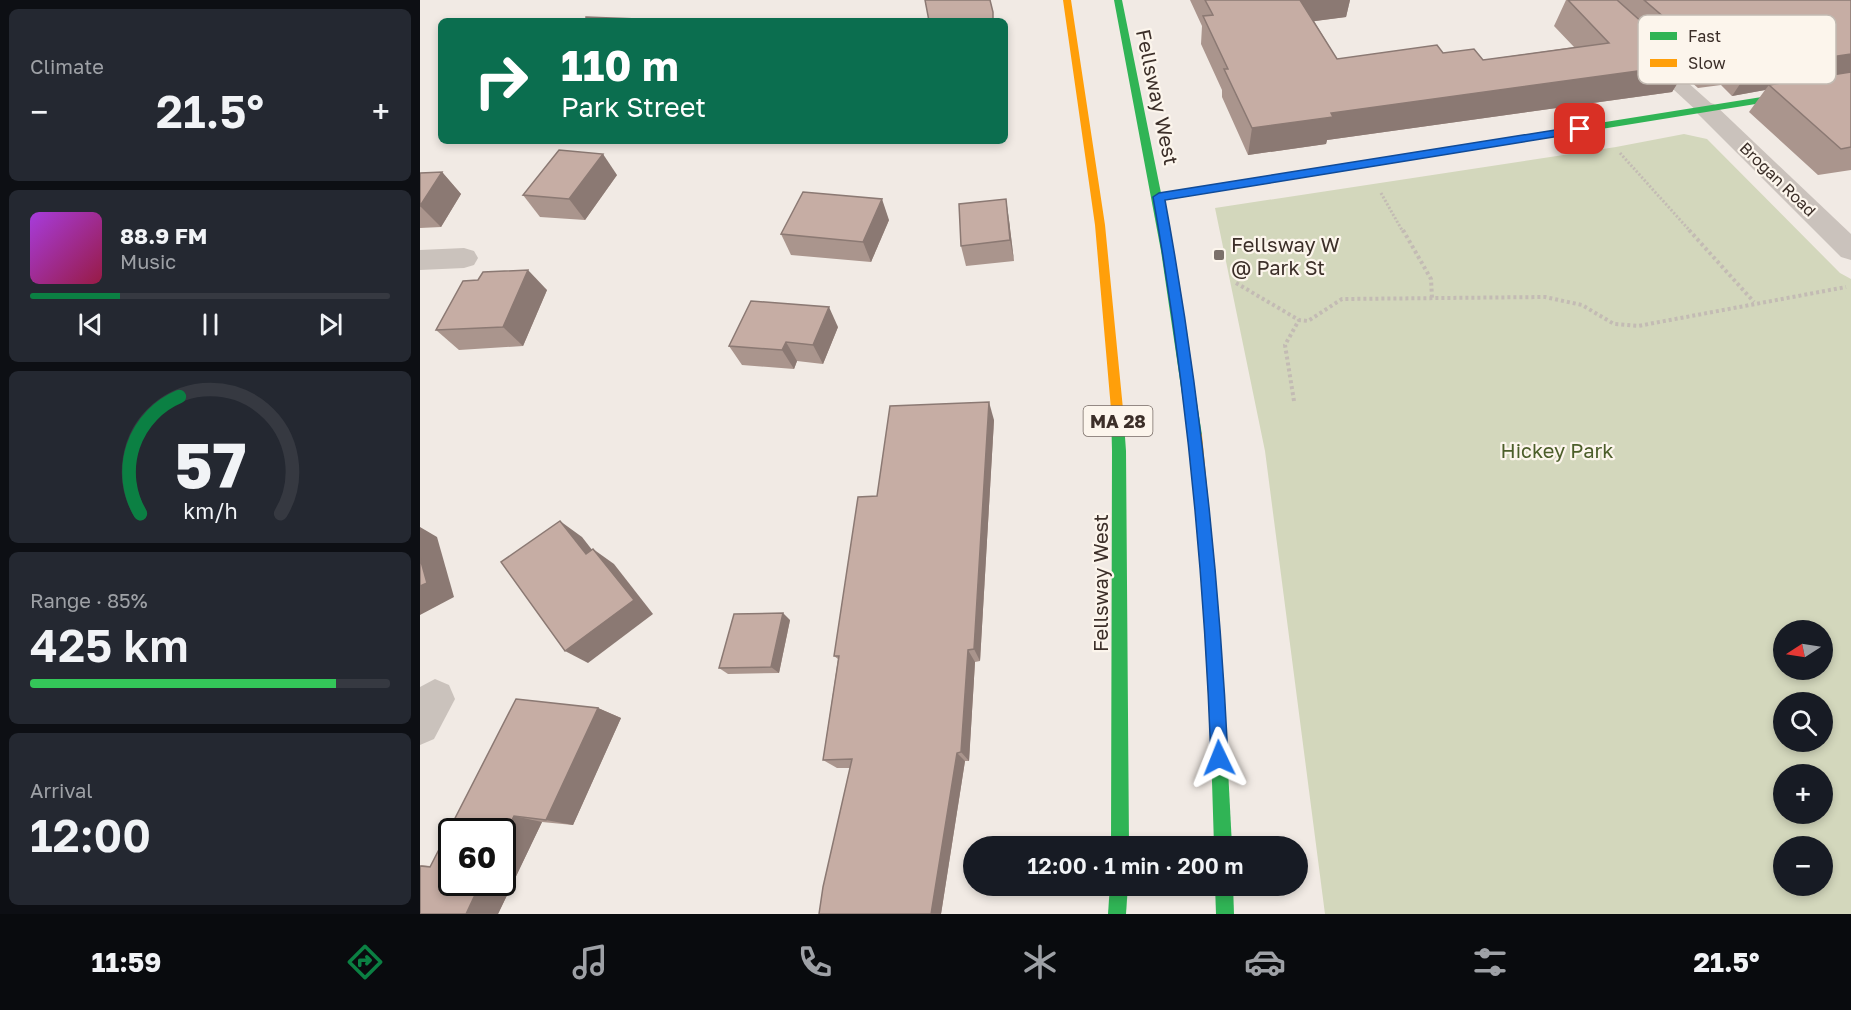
<!DOCTYPE html>
<html lang="en">
<head>
<meta charset="utf-8">
<style>
  :root { --surface:#171b24; --page:#242831; --text:#f1f3f6; --muted:#9ea1a6; --line:#363941; --accent:#0b8043 }
  body { margin:0; font-family:"Golos Text",sans-serif; background:var(--page); color:var(--text); height:100vh; display:flex; flex-direction:column; font-size:22px; white-space:nowrap }
  * { box-sizing:border-box; margin:0 }
  p { font-size:20px; color:var(--muted) }
  .icon { flex:none; width:33px; height:33px; fill:none; stroke:currentColor; stroke-width:2; stroke-linecap:round; stroke-linejoin:round }
  .map { position:relative; flex:1; overflow:hidden }
  .details { display:flex; flex-direction:column; gap:9px; padding:9px; background:#0d0f14; width:420px }
  .details>* { flex:none }
  .hud { position:absolute; left:18px; top:18px; width:570px; height:126px; border-radius:9px; box-shadow:0 3px 9px #0003; background:#0b6e4f; color:#fff; overflow:hidden }
  .needle { width:39px; rotate:258deg }
  .buttons { position:absolute; left:1353px; top:620px; display:grid; gap:12px }
  .buttons a { display:grid; place-items:center; width:60px; height:60px; border-radius:50%; background:var(--surface); box-shadow:0 3px 9px #0003; font-size:30px }
  .speed { position:absolute; left:18px; top:818px; display:flex; gap:12px; font-size:30px; font-weight:700; text-align:center }
  .speed>* { display:grid; place-content:center; width:78px; height:78px; border-radius:50%; background:var(--surface); box-shadow:0 3px 9px #0003; line-height:1 }
  .speed .limit { border:3px solid #111; border-radius:9px; background:#fff; color:#111 }
  .pin { position:absolute; display:grid; place-items:center; width:51px; height:51px; color:#fff; margin:-26px; border-radius:12px; box-shadow:0 3px 9px #0006 }
  .me { position:absolute; width:66px; margin:-33px; rotate:358deg; stroke-linejoin:round; filter:drop-shadow(0 0 4px #0008) }
  .turn { display:flex; align-items:center; gap:21px; height:126px; padding:0 24px; font-size:27px }
  .turn .icon { width:78px; height:78px; stroke-width:2.5 }
  .turn b { display:block; font-size:42px; line-height:51px }
  .big { font-size:45px; font-weight:600; line-height:1.1 }
  .details .card { flex:1; display:flex; flex-direction:column; justify-content:center; gap:9px; min-width:0; padding:0 21px; border-radius:9px; background:var(--page) }
  .details .dial { align-items:center; gap:0 }
  .dial svg { height:156px; overflow:visible; fill:none; stroke:var(--line); stroke-width:7; stroke-linecap:round; text-anchor:middle }
  .dial text { fill:var(--text); stroke:none }
  .song { display:flex; align-items:center; gap:18px }
  .cover { width:72px; height:72px; border-radius:9px; background:linear-gradient(135deg,hsl(280 70% 55%),hsl(340 70% 35%)) }
  .played { height:6px; border-radius:3px; background:linear-gradient(90deg,var(--accent) 25%,var(--line) 25%) }
  .keys { display:flex; justify-content:space-around; direction:ltr }
  .heat { display:flex; justify-content:space-between; align-items:center; font-size:33px; direction:ltr }
  .charge { height:9px; border-radius:4px; background:linear-gradient(90deg,#34c759 85%,var(--line) 0) }
  .trip { position:absolute; left:543px; top:836px; width:345px; height:60px; border-radius:30px; background:var(--surface); box-shadow:0 3px 9px #0003; font-weight:600; line-height:60px; text-align:center }
  .tabs { display:flex; height:96px; justify-content:space-around; align-items:center; background:#090b0e; color:var(--muted) }
  .tabs .icon { width:42px; height:42px }
  .tabs .selected { color:var(--accent) }
  .tabs b { font-size:27px; color:var(--text) }
  main { display:flex; flex:1; min-height:0 }
  .map>svg:first-child { display:block }
  .green { fill:#d3d7bc; fill-rule:evenodd }
  .lines { fill:none; stroke-linecap:round; stroke-linejoin:round }
  .path-far1 { stroke:#c3bbb4; stroke-width:3; stroke-dasharray:2 2; stroke-linecap:butt }
  .path { stroke:#c3bbb4; stroke-width:4; stroke-dasharray:3 3; stroke-linecap:butt }
  .lane { fill:#cac2bc; fill-rule:evenodd }
  .street { fill:#cac2bc; fill-rule:evenodd }
  .fast { fill:#30b455; fill-rule:evenodd }
  .slow { fill:#ff9f0a; fill-rule:evenodd }
  .wall { fill:#aa958d }
  .shaded-wall { fill:#8b7973 }
  .building { fill:#c6ada4; stroke:#8b7973; stroke-width:1.5 }
  .route { fill:#1a73e8; stroke:#114b97; stroke-width:1.5 }
  .poi-dot { fill:#7b706a; stroke:#fcf5ec; stroke-width:2 }
  .labels { text-anchor:middle; dominant-baseline:central; stroke-width:4.5; stroke-linejoin:round; paint-order:stroke }
  .far-street-label { font-size:16px; fill:#3c2f29; stroke:#fcf5ec }
  .shield { fill:#fcf5ec; stroke:#766a64; stroke-width:1.5 }
  .shield-label { font-size:18px; font-weight:bold; fill:#3c2f29 }
  .street-label { font-size:20px; fill:#3c2f29; stroke:#fcf5ec }
  .poi-label { font-size:20px; fill:#3c2f29; stroke:#fcf5ec; text-anchor:start }
  .park-label { font-size:20px; fill:#4c5e2a; stroke:#fcf5ec }
  .key { fill:#fcf5ec; stroke:#c2bab2; stroke-width:1.5 }
  .key-label { font-size:16px; fill:#3c2f29 }
</style>
</head>
<body>
<main>
<section class="details">
<div class="card"><p>Climate</p>
<div class="heat"><a>−</a><b class="big">21.5°</b><a>+</a></div>
</div>
<div class="card">
<div class="song"><i class="cover"></i><div><b>88.9 FM</b><p>Music</p></div></div>
<div class="played"></div>
<div class="keys"><svg class="icon" aria-label="previous" viewBox="0 0 24 24"><path d="M18 5L8 12l10 7zM5 5v14"/></svg><svg class="icon" aria-label="pause" viewBox="0 0 24 24"><path d="M8 5v14M16 5v14"/></svg><svg class="icon" aria-label="next" viewBox="0 0 24 24"><path d="M6 5l10 7-10 7zM19 5v14"/></svg></div>
</div>
<div class="card dial"><svg viewBox="0 0 100 80">
<path d="M14 69A42 42 0 1 1 86 69"/>
<path d="M14 69A42 42 0 0 1 34 9" stroke="#0b8043"/>
<text x="50" y="56" font-size="32" font-weight="700">57</text>
<text x="50" y="72" font-size="11">km/h</text>
</svg></div>
<div class="card"><p>Range · 85%</p><b class="big">425 km</b><div class="charge"></div></div>
<div class="card"><p>Arrival</p><b class="big">12:00</b></div>
</section>
<div class="map">
<svg width="1431" height="914" viewBox="0 0 1431 914">
  <rect width="100%" height="100%" fill="#f1eae4"/>
  <path class="green" d="M1264 134 1287 139 1420 273 1431 279V914H905L845 451 795 208 1196 147ZM1364 630H1402V669H1364ZM1364 702H1402V741H1364ZM1364 774H1402V813H1364ZM1364 846H1402V885H1364Z"/>
  <g class="lines">
    <g class="path-far1">
      <path d="M1200 153 1271 232"/>
      <path d="M961 193 983 232"/>
    </g>
    <g class="path">
      <path d="M983 230 1011 279 1012 298"/>
      <path d="M1269 230 1334 302"/>
      <path d="M816 283 879 320 888 321 922 299 1125 297 1162 305 1194 324 1218 326 1426 287"/>
      <path d="M874 401 865 345 879 320"/>
    </g>
    <path class="lane" d="M1233 56 1239 57 1293 105 1295 109 1293 113H1279L1227 65 1224 61 1227 57Z"/>
    <g class="street">
      <path d="M1286 102 1294 104 1431 234V260L1421 257 1278 114 1274 109 1278 104Z"/>
      <path d="M44 248 54 251 58 258 54 265 44 268 0 270V250Z"/>
      <path d="M15 679 29 685 35 699 14 739 0 745V687Z"/>
    </g>
    <g class="fast">
      <path d="M694 0H702L741 193 1348 96 1353 99 1348 102 742 200 753 251 782 435 780 439H770L768 435 741 251Z"/>
      <path d="M697 404 702 405 703 409 706 451 709 846H691L692 451 691 409 692 405Z"/>
      <path d="M799 742 805 744 807 750 812 846H794L791 750 793 744Z"/>
      <path d="M690 885H708L706 914H688Z"/>
      <path d="M795 885H813L814 914H796Z"/>
    </g>
    <g class="slow">
      <path d="M643 0H651L685 225 703 409 702 413H692L691 409 675 225Z"/>
      <path d="M1431 83V89L1348 102 1343 99 1348 96Z"/>
      <path d="M775 429 780 431 782 435 795 568 807 750 805 756 799 758 793 756 791 750 781 568 768 435 770 431Z"/>
    </g>
  </g>
  <g class="wall">
    <path d="M770 0H930L926 17 894 21 917 59 1023 53 1063 60 1154 47 1134 26 1146 0H1431V170L1398 175 1329 112 1345 90 1312 96 1301 85 1278 88 1263 75 1252 92 907 140 906 144 828 155 802 97V90L781 44 782 26Z"/>
    <path d="M22 172 41 194 21 227 0 228V173Z"/>
    <path d="M197 175 165 220 120 217 103 195Z"/>
    <path d="M469 220 451 262 371 255 361 234Z"/>
    <path d="M589 220 594 261 546 266 541 246Z"/>
    <path d="M58 280 127 290 103 346 39 350 16 330Z"/>
    <path d="M418 327 403 364 377 361 374 369 322 365 309 346Z"/>
    <path d="M574 420 560 661 555 662 549 761H545L521 914H399L430 768H417L403 760 418 659 414 656 457 496Z"/>
    <path d="M370 620 359 673 308 674 299 668Z"/>
    <path d="M178 708 201 718 153 825 122 822 78 914 0 865 10 866Z"/>
  </g>
  <g class="shaded-wall">
    <path d="M877 0H930L926 17 873 24Z"/>
    <path d="M1431 54V78L1349 85 1345 90 1312 96 1330 69Z"/>
    <path d="M1269 64 1252 92 907 140 906 144 828 155 832 128 911 113Z"/>
    <path d="M183 154 197 175 165 220 149 199Z"/>
    <path d="M22 172 41 194 21 227 0 206Z"/>
    <path d="M462 199 469 220 451 262 443 242Z"/>
    <path d="M586 199 589 220 594 261 590 240Z"/>
    <path d="M108 270 127 290 103 346 83 327Z"/>
    <path d="M409 307 418 327 403 364 393 345Z"/>
    <path d="M366 342 377 361 374 369 362 350Z"/>
    <path d="M569 402 574 420 560 661 554 649Z"/>
    <path d="M140 521 162 537 187 569 166 554Z"/>
    <path d="M0 527 17 537 34 597 0 615Z"/>
    <path d="M173 549 194 564 233 614 168 663 145 651Z"/>
    <path d="M363 613 370 620 359 673 351 667Z"/>
    <path d="M548 650 555 662 549 761 541 752Z"/>
    <path d="M178 708 201 718 153 825 126 820Z"/>
    <path d="M537 753 545 761 521 914H511Z"/>
    <path d="M94 816 122 822 78 914H46L61 882H82V839Z"/>
  </g>
  <g class="building">
    <path d="M505 0H570L573 12V21H509Z"/>
    <path d="M785 0H880L917 59 1017 45 1023 53 1054 49 1063 60 1189 43 1148 0H1197L1269 64 911 113 913 117 832 128 804 69H808L783 16 793 15Z"/>
    <path d="M1224 0H1431V54L1330 69 1319 58 1295 61Z"/>
    <path d="M166 17 217 19 215 21H166Z"/>
    <path d="M1431 72V147L1421 149 1349 85Z"/>
    <path d="M139 150 183 154 149 199 103 195Z"/>
    <path d="M22 172 0 206V173Z"/>
    <path d="M383 192 462 199 443 242 361 234Z"/>
    <path d="M586 199 590 240 541 246 539 204Z"/>
    <path d="M108 270 83 327 16 330 43 281 58 280 63 272Z"/>
    <path d="M331 301 409 307 393 345 366 342 362 350 309 346Z"/>
    <path d="M569 402 554 649 548 650 541 752 537 753 511 914H399L403 887 432 759 403 760 419 656H414L438 497 457 496 470 406Z"/>
    <path d="M140 521 166 554 173 549 214 600 145 651 81 562Z"/>
    <path d="M0 558 7 583 0 586Z"/>
    <path d="M363 613 351 667 299 668 314 614Z"/>
    <path d="M96 699 178 708 126 820 94 816 82 839V831H32V882H61L46 914H0V866L10 867Z"/>
  </g>
  <path class="route" d="M1160 126 1164 127V132L745 200C779 385 799 570 808 758L805 764 799 767 793 764 791 758C784 570 766 383 733 197L739 193Z"/>
  <rect class="poi-dot" x="793" y="249" width="12" height="12" rx="3"/>
  <g class="labels">
    <g class="far-street-label">
      <text transform="translate(1358 179) rotate(44)">Brogan Road</text>
    </g>
    <rect class="shield" x="663.5" y="406" width="69" height="30" rx="4.5"/>
    <g class="shield-label">
      <text x="698" y="421">MA 28</text>
    </g>
    <g class="street-label">
      <text transform="translate(738 97) rotate(78)">Fellsway West</text>
      <text transform="translate(680 583) rotate(-90)">Fellsway West</text>
    </g>
    <g class="poi-label">
      <text x="811" y="244">Fellsway W<tspan x="811" dy="23">@ Park St</tspan></text>
    </g>
    <g class="park-label">
      <text x="1137" y="450">Hickey Park</text>
    </g>
  </g>
  <rect x="1218" y="15" width="198" height="69" rx="9" class="key"/>
  <rect x="1230" y="32" width="27" height="8" fill="#30b455"/>
  <rect x="1230" y="59" width="27" height="8" fill="#ff9f0a"/>
  <g class="key-label">
    <text x="1268" y="42">Fast</text>
    <text x="1268" y="69">Slow</text>
  </g>
</svg>
<div class="buttons">
<a><svg class="needle" viewBox="-14 -14 28 28"><path d="M0-13l5 13h-10z" fill="#e53935"/><path d="M0 13l5-13h-10z" fill="#9ea1a6"/></svg></a>
<a><svg class="icon" aria-label="search" viewBox="0 0 24 24"><circle cx="10" cy="10" r="6"/><path d="M15 15l6 6"/></svg></a>
<a>+</a>
<a>−</a>
</div>
<div class="speed"><div class="limit">60</div></div>
<div class="pin" style="left:1160px;top:129px;background:#d93025"><svg class="icon" aria-label="arrive" viewBox="0 0 24 24"><path d="M6 21V4h12l-3 4 3 4H6"/></svg></div>
<svg class="me" style="left:799px;top:758px" viewBox="-20 -20 40 40"><path d="M0-17L14 15 0 8-14 15z" fill="#1a73e8" stroke="#fff" stroke-width="4"/></svg>
<div class="trip">12:00 · 1 min · 200 m</div>
<div class="hud">
<div class="turn"><svg class="icon" aria-label="right" viewBox="0 0 24 24"><path d="M7 20v-9h11M14 6l5 5-5 5"/></svg><div><b>110 m</b>Park Street</div></div>
</div>
</div>
</main>
<nav class="tabs">
<b>11:59</b>
<svg class="icon selected" aria-label="directions" viewBox="0 0 24 24"><path d="M12 3l9 9-9 9-9-9zM9 14v-3h6M13 9l2 2-2 2"/></svg>
<svg class="icon" aria-label="music" viewBox="0 0 24 24"><path d="M9 18V5l10-2v13"/><circle cx="6" cy="18" r="3"/><circle cx="16" cy="16" r="3"/></svg>
<svg class="icon" aria-label="phone" viewBox="0 0 24 24"><path d="M5 4h4l2 5-3 2q2 4 5 5l2-3 5 2v4C11 20 4 13 5 4z"/></svg>
<svg class="icon" aria-label="climate" viewBox="0 0 24 24"><path d="M12 3v18M4 7l16 10M4 17L20 7"/></svg>
<svg class="icon" aria-label="car" viewBox="0 0 24 24"><path d="M5 17H2v-5l4-1 3-4h7l3 4 3 1v5h-3M9 17h6M6 11h13"/><circle cx="7" cy="17" r="2"/><circle cx="17" cy="17" r="2"/></svg>
<svg class="icon" aria-label="filters" viewBox="0 0 24 24"><path d="M4 7h16M4 17h16"/><circle cx="9" cy="7" r="2"/><circle cx="15" cy="17" r="2"/></svg>
<b>21.5°</b>
</nav>
</body>
</html>
